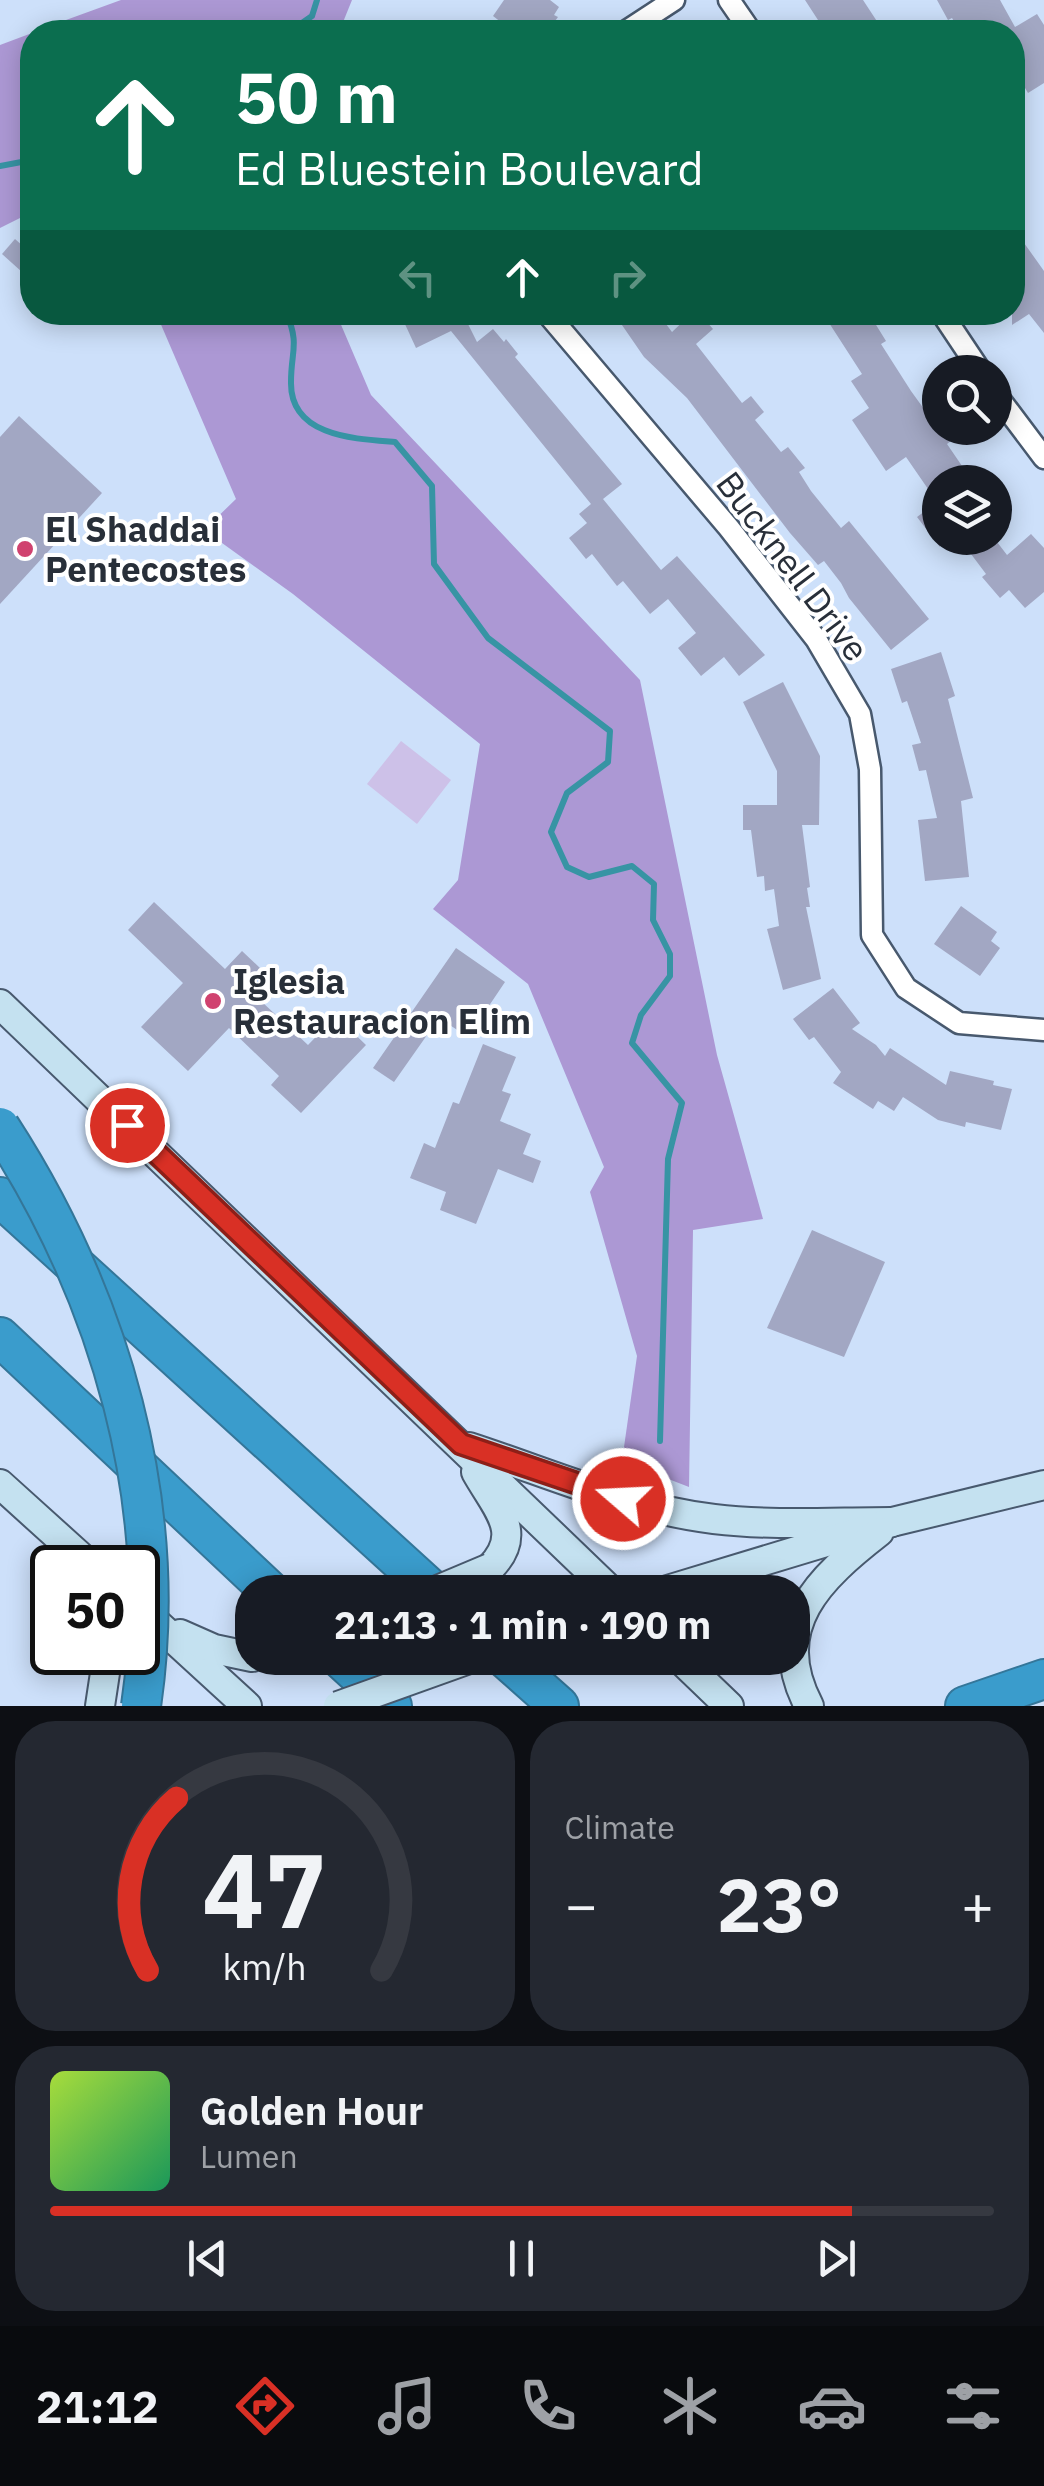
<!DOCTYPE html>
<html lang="en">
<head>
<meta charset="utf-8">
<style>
  :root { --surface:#171b24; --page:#242831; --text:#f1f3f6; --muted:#9ea1a6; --line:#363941; --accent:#d93025 }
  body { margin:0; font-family:"IBM Plex Sans",sans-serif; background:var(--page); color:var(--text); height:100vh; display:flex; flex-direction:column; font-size:38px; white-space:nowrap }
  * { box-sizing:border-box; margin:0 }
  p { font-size:32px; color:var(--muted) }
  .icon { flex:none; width:55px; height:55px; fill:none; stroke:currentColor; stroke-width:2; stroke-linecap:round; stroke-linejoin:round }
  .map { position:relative; height:1706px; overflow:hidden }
  .drawer { display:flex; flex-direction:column; gap:15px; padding:15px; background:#0d0f14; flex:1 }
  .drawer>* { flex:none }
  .banner { position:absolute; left:20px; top:20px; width:1005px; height:305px; border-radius:40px; box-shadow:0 5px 25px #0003; background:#0b6e4f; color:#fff; overflow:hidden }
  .tools { position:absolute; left:922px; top:355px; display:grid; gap:20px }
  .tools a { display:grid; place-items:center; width:90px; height:90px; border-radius:50%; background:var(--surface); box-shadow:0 5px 25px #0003; font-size:50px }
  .speed { position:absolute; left:30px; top:1545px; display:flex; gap:20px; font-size:50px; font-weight:700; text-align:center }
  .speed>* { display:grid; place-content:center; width:130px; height:130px; border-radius:50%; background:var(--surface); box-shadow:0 5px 25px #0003; line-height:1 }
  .speed .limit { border:5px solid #111; border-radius:15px; background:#fff; color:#111 }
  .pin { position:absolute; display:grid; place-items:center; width:85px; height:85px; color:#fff; margin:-42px; border:5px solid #fff; border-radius:50%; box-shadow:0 2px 10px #0007 }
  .me { position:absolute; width:110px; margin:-55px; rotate:289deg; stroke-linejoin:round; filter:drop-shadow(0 0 8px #0008) }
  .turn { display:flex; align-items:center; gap:35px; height:210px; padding:0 50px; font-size:45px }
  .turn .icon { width:130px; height:130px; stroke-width:2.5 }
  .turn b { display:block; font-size:70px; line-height:85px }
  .lanes { display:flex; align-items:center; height:95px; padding:0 50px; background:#0003; justify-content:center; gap:50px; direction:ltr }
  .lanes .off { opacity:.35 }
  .big { font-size:75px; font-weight:700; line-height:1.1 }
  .drawer .tile { flex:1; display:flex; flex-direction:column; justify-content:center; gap:15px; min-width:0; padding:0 35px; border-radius:40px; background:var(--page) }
  .drawer .dial { align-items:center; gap:0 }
  .dial svg { height:260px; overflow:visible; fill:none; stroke:var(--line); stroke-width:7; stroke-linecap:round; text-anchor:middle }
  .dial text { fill:var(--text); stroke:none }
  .song { display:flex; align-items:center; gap:30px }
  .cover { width:120px; height:120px; border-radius:15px; background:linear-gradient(135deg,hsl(80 70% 55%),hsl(150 70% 35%)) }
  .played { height:10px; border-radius:5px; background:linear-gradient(90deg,var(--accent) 85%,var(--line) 85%) }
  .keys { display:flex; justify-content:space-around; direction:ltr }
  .heat { display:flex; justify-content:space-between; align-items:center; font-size:55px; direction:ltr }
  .drawer .tiles { flex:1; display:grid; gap:15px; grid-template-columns:1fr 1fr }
  .tile:last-child { grid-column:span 2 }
  .trip { position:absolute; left:235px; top:1575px; width:575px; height:100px; border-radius:40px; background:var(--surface); box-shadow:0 5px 25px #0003; font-weight:700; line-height:100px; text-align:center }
  .tab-bar { display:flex; height:160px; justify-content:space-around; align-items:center; background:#090b0e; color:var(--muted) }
  .tab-bar .icon { width:70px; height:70px }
  .tab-bar .active { color:var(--accent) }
  .tab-bar b { font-size:45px; color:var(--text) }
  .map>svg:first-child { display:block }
  .green { fill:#cdc1e8 }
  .forest { fill:#ac98d4 }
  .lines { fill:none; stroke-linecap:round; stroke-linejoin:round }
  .stream { stroke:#3794a4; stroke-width:6 }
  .building { fill:#a2a7c3 }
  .minor-casing { stroke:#48596e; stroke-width:25 }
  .secondary-casing { stroke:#48596e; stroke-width:32 }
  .motorway-casing { stroke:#347699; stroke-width:42 }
  .minor { stroke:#fff; stroke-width:20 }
  .secondary { stroke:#c4e1f0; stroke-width:28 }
  .motorway { stroke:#3a9ccc; stroke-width:38 }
  .secondary-bridge-casing { stroke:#48596e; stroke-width:32; stroke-linecap:butt }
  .motorway-bridge-casing { stroke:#347699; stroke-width:42; stroke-linecap:butt }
  .secondary-bridge { stroke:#c4e1f0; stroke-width:28 }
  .motorway-bridge { stroke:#3a9ccc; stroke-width:38 }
  .route-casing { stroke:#8d1f18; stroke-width:25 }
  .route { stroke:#d93025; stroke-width:18 }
  .poi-dot { fill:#d0426f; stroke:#fff; stroke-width:4 }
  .labels { text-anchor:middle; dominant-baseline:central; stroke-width:8; stroke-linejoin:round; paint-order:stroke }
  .poi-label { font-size:35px; font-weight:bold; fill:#282f39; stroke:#fff; text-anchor:start }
  .street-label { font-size:35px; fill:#282f39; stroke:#fff }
</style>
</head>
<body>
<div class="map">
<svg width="1044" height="1706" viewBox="0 0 1044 1706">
  <rect width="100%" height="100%" fill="#cde0fa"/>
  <path class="green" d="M401 741 451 780 417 824 367 784Z"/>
  <g class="forest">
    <path d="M121 0H352L339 32H33Z"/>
    <path d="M32 33V212L0 228V45Z"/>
    <path d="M156 313H336L371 395 640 680 717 1055 763 1219 693 1230 689 1487 622 1461 637 1356 590 1192 604 1167 528 984 433 909 458 880 480 744 293 594 204 530 236 499Z"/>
  </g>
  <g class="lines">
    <g class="stream">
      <path d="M289 32 312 16 317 0"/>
      <path d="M0 166 32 160"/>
      <path d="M286 312C300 345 291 350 291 382 290 437 356 439 395 442L432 486 434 564 488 638 610 731 608 762 567 793 551 832 567 867 589 877 632 866 654 884 653 920 670 954V976L641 1015 632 1043 682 1103 668 1159 660 1441"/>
    </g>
  </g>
  <g class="building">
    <path d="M504 0H550L559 7 554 15 558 17 547 32H502L506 26 493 16Z"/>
    <path d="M805 0H863L884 32H800L818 20Z"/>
    <path d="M937 0H1000L1015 27 1037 14 1044 25V83L1028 93 1012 66V32H960L952 18 948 20Z"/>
    <path d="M1012 226 1044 271V333L1029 314 1012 325Z"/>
    <path d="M15 239 32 254V281L2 254Z"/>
    <path d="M425 312H492L468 324 477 342 493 329 504 342 506 339 518 354 515 357 622 484 603 499 661 570 677 556 765 655 739 676 724 657 701 676 678 648 696 633 668 599 650 614 623 581 617 586 592 554 586 559 569 538 587 523 579 514 591 504 451 331 416 348 404 322Z"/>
    <path d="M613 312H657L672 332 693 312H698L713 329 696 344 742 403 751 396 764 412 755 420 781 452 788 447 805 468 799 472 811 491 841 528 849 521 929 619 891 650 849 598 841 583 824 561 818 565 790 533 687 398 644 357Z"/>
    <path d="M822 312H868L886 341 881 344 911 391 937 427 943 428 952 440 947 444 973 482H940V547L917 517 937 502 906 457 886 471 852 420 869 408 851 381 862 374Z"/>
    <path d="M19 416 102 493 0 604V437Z"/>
    <path d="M1031 534 1044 548V592L1025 608 1009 590 1000 598 982 577 986 574 959 538H994L1007 555Z"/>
    <path d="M941 652 955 696 948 699 973 798 961 801 969 877 925 881 918 820 937 818 926 770 919 771 912 745 921 743 907 701 902 703 891 669Z"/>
    <path d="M783 682 820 756 819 825H802L810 887 807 888 810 907H806L821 979 783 990 767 929 779 926 774 889 765 891 764 876 757 877 751 830H743V805H777V771L743 702Z"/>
    <path d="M154 902 225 969 242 951 260 968 244 985 308 1045 336 1016 366 1045 301 1113 271 1085 279 1076 229 1028 188 1071 141 1027 183 983 128 930Z"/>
    <path d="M961 906 997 932 991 941 1000 948 980 976 934 944Z"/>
    <path d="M456 948 505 982 468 1037 439 1018 394 1082 373 1068Z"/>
    <path d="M833 988 860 1023 852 1029 876 1045 885 1056 890 1048 946 1085 950 1071 994 1081 993 1085 1012 1089 1001 1130 966 1122 965 1127 938 1120 903 1097 894 1111 878 1101 873 1109 833 1083 841 1072 814 1037 809 1040 793 1019Z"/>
    <path d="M483 1044 516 1057 502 1091 511 1094 500 1121 531 1134 523 1154 541 1161 533 1183 498 1169 476 1224 440 1210 446 1192 410 1178 424 1143 435 1148 453 1102 459 1104Z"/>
    <path d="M812 1230 885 1262 844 1357 767 1328Z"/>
  </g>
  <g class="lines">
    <g class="minor-casing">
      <g id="minor">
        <path d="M729 0 751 32"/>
        <path d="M625 32 674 0"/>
        <path d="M546 312 729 528 816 639 860 714 870 769 872 935 906 988 959 1023 1044 1030"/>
        <path d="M941 312 981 372"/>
        <path d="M995 393 1044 458"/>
      </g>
    </g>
    <g class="secondary-casing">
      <g id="secondary">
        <path d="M0 1004 612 1592"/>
        <path d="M469 1447C549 1473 630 1509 714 1519 773 1526 833 1522 892 1522"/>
        <path d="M476 1472C496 1508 525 1533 490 1568"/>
        <path d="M0 1484 93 1568"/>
        <path d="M661 1592 892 1522 1044 1485"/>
        <path d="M141 1609 247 1706"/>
        <path d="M180 1634 214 1649 252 1657"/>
        <path d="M679 1658 729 1706"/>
        <path d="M100 1706 105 1673 103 1652"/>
        <path d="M809 1706C767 1626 820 1578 879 1532"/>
      </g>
    </g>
    <g class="motorway-casing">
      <g id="motorway">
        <path d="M0 1197 434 1592"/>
        <path d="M0 1337 271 1592"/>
        <path d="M340 1658 392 1706"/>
        <path d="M505 1658 559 1706"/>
        <path d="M965 1706 1044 1679"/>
      </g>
    </g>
    <use href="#minor" class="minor"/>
    <use href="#secondary" class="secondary"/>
    <use href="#motorway" class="motorway"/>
    <g class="secondary-bridge-casing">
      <g id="secondary-bridge">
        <path d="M433 1592 490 1568"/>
        <path d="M338 1706 472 1658"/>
      </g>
    </g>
    <g class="motorway-bridge-casing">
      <path id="motorway-bridge" d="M0 1127C110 1297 171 1503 141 1706"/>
    </g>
    <use href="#secondary-bridge" class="secondary-bridge"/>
    <use href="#motorway-bridge" class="motorway-bridge"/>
  </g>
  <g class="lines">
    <g class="route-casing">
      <path id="route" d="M127 1125 461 1444 623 1499"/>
    </g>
    <use href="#route" class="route"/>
  </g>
  <g class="poi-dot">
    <circle cx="25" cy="549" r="10"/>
    <circle cx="213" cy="1001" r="10"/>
  </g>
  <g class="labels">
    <g class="poi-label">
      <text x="45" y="529">El Shaddai<tspan x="45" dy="40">Pentecostes</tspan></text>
      <text x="233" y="981">Iglesia<tspan x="233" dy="40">Restauracion Elim</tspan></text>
    </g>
    <g class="street-label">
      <text transform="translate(793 566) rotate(53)">Bucknell Drive</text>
    </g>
  </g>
</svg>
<div class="tools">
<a><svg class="icon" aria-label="search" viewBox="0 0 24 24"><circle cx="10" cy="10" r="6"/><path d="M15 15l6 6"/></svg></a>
<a><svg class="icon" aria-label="layers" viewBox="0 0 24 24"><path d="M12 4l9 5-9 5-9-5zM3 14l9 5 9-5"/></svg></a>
</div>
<div class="speed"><div class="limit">50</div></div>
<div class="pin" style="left:127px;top:1125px;background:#d93025"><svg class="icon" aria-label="arrive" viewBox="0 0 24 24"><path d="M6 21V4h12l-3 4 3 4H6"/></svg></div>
<svg class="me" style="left:623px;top:1499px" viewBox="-20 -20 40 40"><circle r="17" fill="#d93025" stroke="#fff" stroke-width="3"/><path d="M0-11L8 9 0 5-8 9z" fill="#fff"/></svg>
<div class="trip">21:13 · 1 min · 190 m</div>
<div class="banner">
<div class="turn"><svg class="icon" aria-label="ahead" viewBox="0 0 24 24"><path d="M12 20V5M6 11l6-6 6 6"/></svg><div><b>50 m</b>Ed Bluestein Boulevard</div></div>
<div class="lanes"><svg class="icon off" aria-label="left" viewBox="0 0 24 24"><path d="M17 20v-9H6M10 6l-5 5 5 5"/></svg><svg class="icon" aria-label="ahead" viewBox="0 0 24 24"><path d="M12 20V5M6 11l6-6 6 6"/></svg><svg class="icon off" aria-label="right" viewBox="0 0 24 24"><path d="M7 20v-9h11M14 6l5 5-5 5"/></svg></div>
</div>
</div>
<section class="drawer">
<div class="tiles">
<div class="tile dial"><svg viewBox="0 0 100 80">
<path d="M14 69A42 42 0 1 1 86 69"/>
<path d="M14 69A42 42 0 0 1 23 16" stroke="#d93025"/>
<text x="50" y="56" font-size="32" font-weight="700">47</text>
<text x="50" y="72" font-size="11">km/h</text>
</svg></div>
<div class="tile"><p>Climate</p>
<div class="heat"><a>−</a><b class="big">23°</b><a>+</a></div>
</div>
<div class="tile">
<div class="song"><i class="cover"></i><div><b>Golden Hour</b><p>Lumen</p></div></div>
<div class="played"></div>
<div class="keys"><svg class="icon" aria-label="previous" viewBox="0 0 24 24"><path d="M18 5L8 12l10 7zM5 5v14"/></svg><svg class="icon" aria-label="pause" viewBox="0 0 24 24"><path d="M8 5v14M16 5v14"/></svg><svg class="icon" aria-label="next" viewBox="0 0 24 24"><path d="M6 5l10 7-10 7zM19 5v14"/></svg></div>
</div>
</div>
</section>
<nav class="tab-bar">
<b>21:12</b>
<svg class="icon active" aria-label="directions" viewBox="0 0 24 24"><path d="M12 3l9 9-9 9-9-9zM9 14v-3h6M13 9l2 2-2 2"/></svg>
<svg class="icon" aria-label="music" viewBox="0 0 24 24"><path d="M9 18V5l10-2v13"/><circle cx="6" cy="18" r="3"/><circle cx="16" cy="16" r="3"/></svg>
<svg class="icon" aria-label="phone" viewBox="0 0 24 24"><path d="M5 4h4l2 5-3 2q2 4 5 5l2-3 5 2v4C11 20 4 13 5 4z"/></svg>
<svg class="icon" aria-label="climate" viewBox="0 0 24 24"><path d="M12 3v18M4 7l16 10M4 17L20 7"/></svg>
<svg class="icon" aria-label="car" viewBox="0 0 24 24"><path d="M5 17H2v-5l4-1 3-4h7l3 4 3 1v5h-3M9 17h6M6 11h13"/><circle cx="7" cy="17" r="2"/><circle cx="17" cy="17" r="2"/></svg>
<svg class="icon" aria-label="filters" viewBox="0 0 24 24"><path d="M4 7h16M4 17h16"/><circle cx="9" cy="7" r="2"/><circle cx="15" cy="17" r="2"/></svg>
</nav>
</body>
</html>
